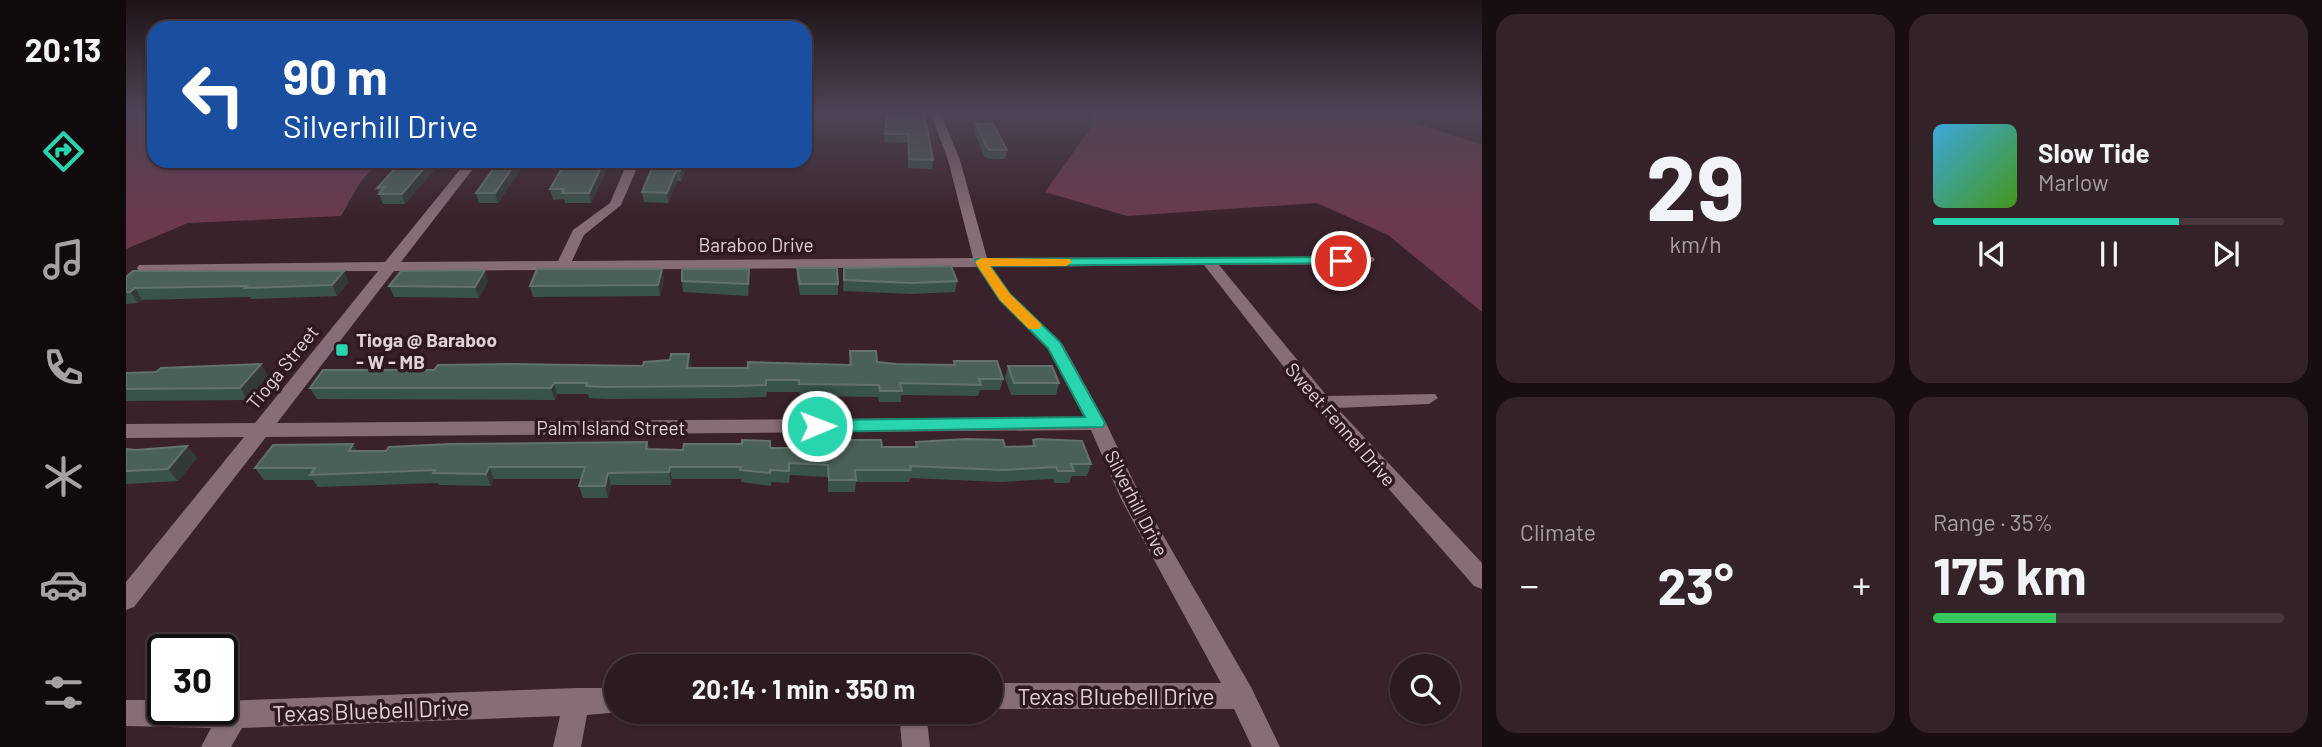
<!DOCTYPE html>
<html lang="en">
<head>
<meta charset="utf-8">
<style>
  :root { --surface:#2b1a20; --page:#332329; --text:#f1f3f6; --muted:#a6a1a5; --line:#47383e; --accent:#28d5ad }
  body { margin:0; font-family:Barlow,sans-serif; background:var(--page); color:var(--text); height:100vh; display:flex; flex-direction:column; font-size:26px; white-space:nowrap }
  * { box-sizing:border-box; margin:0 }
  p { font-size:23px; color:var(--muted) }
  .icon { flex:none; width:38px; height:38px; fill:none; stroke:currentColor; stroke-width:2; stroke-linecap:round; stroke-linejoin:round }
  .map { position:relative; flex:1; overflow:hidden }
  .sheet { display:flex; flex-direction:column; gap:14px; padding:14px; background:#180e12; width:840px }
  .sheet>* { flex:none }
  .top-card { position:absolute; left:21px; top:21px; width:665px; height:147px; border-radius:21px; box-shadow:0 2px 5px #0004,0 0 0 2px var(--line); background:#1a4fa0; color:#fff; overflow:hidden }
  .buttons { position:absolute; left:1264px; top:654px; display:grid; gap:14px }
  .buttons a { display:grid; place-items:center; width:70px; height:70px; border-radius:50%; background:var(--surface); box-shadow:0 2px 5px #0004,0 0 0 2px var(--line); font-size:35px }
  .speed { position:absolute; left:21px; top:634px; display:flex; gap:14px; font-size:35px; font-weight:700; text-align:center }
  .speed>* { display:grid; place-content:center; width:91px; height:91px; border-radius:50%; background:var(--surface); box-shadow:0 2px 5px #0004,0 0 0 2px var(--line); line-height:1 }
  .speed .limit { border:4px solid #111; border-radius:10px; background:#fff; color:#111 }
  .pin { position:absolute; display:grid; place-items:center; width:60px; height:60px; color:#fff; margin:-30px; border:4px solid #fff; border-radius:50%; box-shadow:0 2px 7px #0007 }
  .me { position:absolute; width:77px; margin:-38px; rotate:89deg; stroke-linejoin:round; filter:drop-shadow(0 0 5px #0008) }
  .turn { display:flex; align-items:center; gap:24px; height:147px; padding:0 21px; font-size:32px }
  .turn .icon { width:91px; height:91px; stroke-width:2.5 }
  .turn b { display:block; font-size:49px; line-height:60px }
  .big { font-size:52px; font-weight:700; line-height:1.1 }
  .sheet .card { flex:1; display:flex; flex-direction:column; justify-content:center; gap:10px; min-width:0; padding:0 24px; border-radius:21px; background:var(--page) }
  .sheet .dial { align-items:center; gap:0 }
  .dial b { font-size:91px; line-height:1 }
  .song { display:flex; align-items:center; gap:21px }
  .cover { width:84px; height:84px; border-radius:10px; background:linear-gradient(135deg,hsl(200 70% 55%),hsl(100 70% 35%)) }
  .played { height:7px; border-radius:4px; background:linear-gradient(90deg,var(--accent) 70%,var(--line) 70%) }
  .keys { display:flex; justify-content:space-around; direction:ltr }
  .heat { display:flex; justify-content:space-between; align-items:center; font-size:38px; direction:ltr }
  .charge { height:10px; border-radius:5px; background:linear-gradient(90deg,#34c759 35%,var(--line) 0) }
  .sheet .tiles { flex:1; display:grid; gap:14px; grid-template-columns:repeat(2,1fr) }
  .trip { position:absolute; left:478px; top:654px; width:399px; height:70px; border-radius:35px; background:var(--surface); box-shadow:0 2px 5px #0004,0 0 0 2px var(--line); font-weight:700; line-height:70px; text-align:center }
  main { display:flex; flex:1; min-height:0 }
  .menu { display:flex; flex-direction:column; width:126px; justify-content:space-around; align-items:center; background:#110a0d; color:var(--muted) }
  .menu .icon { width:49px; height:49px }
  .menu .on { color:var(--accent) }
  .menu b { font-size:32px; color:var(--text) }
  .map>svg:first-child { display:block }
  .green { fill:#6b394e }
  .lines { fill:none; stroke-linecap:round; stroke-linejoin:round }
  .minor { fill:#866d77; fill-rule:evenodd }
  .wall { fill:#3a534a }
  .shaded-wall { fill:#323938 }
  .building { fill:#4b605a; stroke:#63726d; stroke-width:2 }
  .route { fill:#28d5ad; stroke:#1a8a70; stroke-width:2 }
  .slow { fill:#f59e0b }
  .poi-dot { fill:#28d5ad; stroke:#2e1922; stroke-width:2.5 }
  .labels { text-anchor:middle; dominant-baseline:central; stroke-width:7; stroke-linejoin:round; paint-order:stroke }
  .street-label { font-size:19px; fill:#e0d1d6; stroke:#2e1922 }
  .poi-label { font-size:19px; font-weight:bold; fill:#e0d1d6; stroke:#2e1922; text-anchor:start }
  .near-street-label { font-size:23px; fill:#e0d1d6; stroke:#2e1922 }
</style>
</head>
<body>
<main>
<nav class="menu">
<b>20:13</b>
<svg class="icon on" aria-label="directions" viewBox="0 0 24 24"><path d="M12 3l9 9-9 9-9-9zM9 14v-3h6M13 9l2 2-2 2"/></svg>
<svg class="icon" aria-label="music" viewBox="0 0 24 24"><path d="M9 18V5l10-2v13"/><circle cx="6" cy="18" r="3"/><circle cx="16" cy="16" r="3"/></svg>
<svg class="icon" aria-label="phone" viewBox="0 0 24 24"><path d="M5 4h4l2 5-3 2q2 4 5 5l2-3 5 2v4C11 20 4 13 5 4z"/></svg>
<svg class="icon" aria-label="climate" viewBox="0 0 24 24"><path d="M12 3v18M4 7l16 10M4 17L20 7"/></svg>
<svg class="icon" aria-label="car" viewBox="0 0 24 24"><path d="M5 17H2v-5l4-1 3-4h7l3 4 3 1v5h-3M9 17h6M6 11h13"/><circle cx="7" cy="17" r="2"/><circle cx="17" cy="17" r="2"/></svg>
<svg class="icon" aria-label="filters" viewBox="0 0 24 24"><path d="M4 7h16M4 17h16"/><circle cx="9" cy="7" r="2"/><circle cx="15" cy="17" r="2"/></svg>
</nav>
<div class="map">
<svg width="1356" height="747" viewBox="0 0 1356 747">
  <rect width="100%" height="100%" fill="#39222b"/>
  <g class="green">
    <path d="M0 114H28V161H254L235 181 215 216 62 223 0 249Z"/>
    <path d="M967 114H1261L1356 145V312L1262 235 1191 203 1001 216 919 192 964 129Z"/>
  </g>
  <g class="lines">
    <g class="minor">
      <path d="M805 114H815L834 160 861 258 1247 257 1249 260 1242 264 1093 265 1201 396 1309 394 1312 398 1303 404 1211 408 1356 563V589L1348 586 1175 389 1078 265 866 267 884 294 937 345 980 423 1015 497 1125 687 1154 747H1126L1108 709H864V683H1095L995 499 965 430 140 437 8 607 0 610V582L118 437 0 438V424L129 423 252 271 18 272 13 271 11 268 13 265 259 262 341 161H353L275 262 432 261 447 230 484 203 502 161H514L495 205 458 235 446 261 847 258 822 160ZM851 267 874 300 922 348 958 417 151 423 268 271Z"/>
      <path d="M451 688H490V712H495L461 715 455 747H427L434 716 116 728 105 747H75L85 728 0 726V700H37V709H96V701Z"/>
      <path d="M773 712H800L804 747H776Z"/>
    </g>
  </g>
  <g class="wall">
    <path d="M761 114 807 160 806 169 782 168V143L758 142Z"/>
    <path d="M850 124 881 150 879 159H863L858 156 849 133Z"/>
    <path d="M276 161H316L279 204H257L251 188Z"/>
    <path d="M373 161H400L372 203H353L350 193Z"/>
    <path d="M440 161H487V163H484L465 203H439L438 199 427 200 424 189Z"/>
    <path d="M529 161H562L555 181H551L542 203 518 202 516 192Z"/>
    <path d="M671 268 712 284V295H674L671 279Z"/>
    <path d="M718 268 831 281 829 292 785 294 717 291Z"/>
    <path d="M536 269 538 280 534 296 407 297 404 286Z"/>
    <path d="M623 269 624 280 622 296 557 292 556 281Z"/>
    <path d="M0 277 223 282 211 296 125 299 124 297 16 300 12 303 0 304Z"/>
    <path d="M362 281 353 298 268 297 263 286Z"/>
    <path d="M724 351 751 362 770 364 827 365 828 361 877 379 874 390H854L852 396 775 395V402H753L752 397 674 396 673 392H641L640 397 612 398 481 399 463 398 462 394H431L429 400 191 399 184 388 308 370 517 366 544 360 563 354 564 368H622L723 365Z"/>
    <path d="M135 364 142 376 122 400 0 401V373L30 372Z"/>
    <path d="M882 366 933 383 930 395H885L879 378Z"/>
    <path d="M907 440 965 464 961 476H946L943 483H928L927 479 874 482 784 478 783 482H730L729 492H702V477L664 475 663 483 645 482V486L615 482V479H546L545 485H485L482 498H457L453 486 455 479H368L365 486 313 485 312 483 192 487 187 480H138L129 468 227 444 231 451H260L521 442 523 449 557 450 644 441 645 448 789 447 790 442 879 447 906 446Z"/>
    <path d="M61 446 71 458 52 481 0 484V449L10 450Z"/>
  </g>
  <g class="shaded-wall">
    <path d="M304 161H316L279 204 276 194Z"/>
    <path d="M391 161H400L372 203 369 193Z"/>
    <path d="M478 161H483L484 163 465 203 463 193Z"/>
    <path d="M558 161H562L555 181 554 171Z"/>
    <path d="M550 171 551 181 542 203 541 193Z"/>
    <path d="M536 269 538 280 534 296 532 285Z"/>
    <path d="M623 269 624 280 622 296V284Z"/>
    <path d="M359 270 362 281 353 298 349 287Z"/>
    <path d="M218 271 223 282 211 296 206 285Z"/>
    <path d="M9 288 16 300 12 303 4 292Z"/>
    <path d="M563 354 565 366 562 380 561 368Z"/>
    <path d="M135 364 142 376 122 400 114 388Z"/>
    <path d="M428 383 431 394 429 400 425 388Z"/>
    <path d="M227 444 234 457 223 451Z"/>
    <path d="M61 446 71 458 52 481 42 469Z"/>
    <path d="M363 467 368 479 365 486 360 474Z"/>
    <path d="M544 467 546 479 545 485 543 472Z"/>
    <path d="M482 473 485 485 482 498 479 486Z"/>
  </g>
  <g class="building">
    <path d="M761 114H797L801 128 807 160 783 159 782 134H759Z"/>
    <path d="M850 124H867L881 150H864L860 146Z"/>
    <path d="M276 161H304L276 194H253L258 187 251 188Z"/>
    <path d="M373 161H391L369 193H350Z"/>
    <path d="M440 161H478L463 193H436L438 189H424Z"/>
    <path d="M529 161H558L554 171H550L541 193 516 192Z"/>
    <path d="M825 266 831 281 786 283 718 280V268Z"/>
    <path d="M671 268H711L712 284H674Z"/>
    <path d="M411 269H536L532 285 404 286Z"/>
    <path d="M556 269H623L622 284 556 281Z"/>
    <path d="M359 270 349 287 263 286 275 271Z"/>
    <path d="M7 271H218L206 285 119 288 121 286 9 288 4 292H0V277Z"/>
    <path d="M724 351H750L751 362 770 364 829 365 828 361H871L877 379H853L855 385 774 383 776 391H754L753 385 673 384V380H640V385L611 386 478 387 460 386 461 383H428L425 388H184L197 370H308L312 365 384 364 517 366 518 362 544 360 545 354H563L561 368H622V362L725 365Z"/>
    <path d="M135 364 114 388 0 389V373L30 372 35 368Z"/>
    <path d="M882 366H926L933 383H888Z"/>
    <path d="M840 439 877 440 879 447 909 446 907 440 911 439 956 441 965 464H945L948 471H932L930 467 877 470 784 466 785 470H729L730 480H703L702 465 663 463V471L644 470V473L614 470 615 467H544L543 472 482 473 479 486H453L459 467H363L360 474 307 473 309 470 184 475 189 468H129L147 445 227 444 223 451H260L263 447 323 444 521 442 520 449 557 450 558 444H616V440L644 441V448H675V440H755L756 447H791L790 442Z"/>
    <path d="M61 446 42 469 0 471V449L10 450Z"/>
  </g>
  <linearGradient id="sky" x2="0" y2="1"><stop stop-color="#1f1318"/><stop offset="0.52" stop-color="#4e4455"/><stop offset="1" stop-color="#4e4455" stop-opacity="0"/></linearGradient>
  <rect width="1356" height="219" fill="url(#sky)"/>
  <path class="route" d="M1215 257 1222 261 1220 263 864 266 884 294 934 342 979 423 977 427 691 432 682 426 691 420 959 417 922 348 874 300 849 262 850 259Z"/>
  <path class="slow" d="M855 258 944 259 946 262 940 266H864L884 294 913 322 916 325 913 329H903L874 300 849 262Z"/>
  <rect class="poi-dot" x="209" y="343" width="14" height="14" rx="3.5"/>
  <g class="labels">
    <g class="street-label">
      <text x="630" y="244">Baraboo Drive</text>
      <text transform="translate(156 367) rotate(-51)">Tioga Street</text>
      <text transform="translate(1215 424) rotate(49)">Sweet Fennel Drive</text>
      <text x="485" y="427">Palm Island Street</text>
      <text transform="translate(1011 503) rotate(63)">Silverhill Drive</text>
    </g>
    <g class="poi-label">
      <text x="230" y="339">Tioga @ Baraboo<tspan x="230" dy="22">- W - MB</tspan></text>
    </g>
    <g class="near-street-label">
      <text x="990" y="696">Texas Bluebell Drive</text>
      <text transform="translate(245 710) rotate(-2)">Texas Bluebell Drive</text>
    </g>
  </g>
</svg>
<div class="buttons">
<a><svg class="icon" aria-label="search" viewBox="0 0 24 24"><circle cx="10" cy="10" r="6"/><path d="M15 15l6 6"/></svg></a>
</div>
<div class="speed"><div class="limit">30</div></div>
<div class="pin" style="left:1215px;top:261px;background:#d93025"><svg class="icon" aria-label="arrive" viewBox="0 0 24 24"><path d="M6 21V4h12l-3 4 3 4H6"/></svg></div>
<svg class="me" style="left:691px;top:426px" viewBox="-20 -20 40 40"><circle r="17" fill="#28d5ad" stroke="#fff" stroke-width="3"/><path d="M0-11L8 9 0 5-8 9z" fill="#fff"/></svg>
<div class="trip">20:14 · 1 min · 350 m</div>
<div class="top-card">
<div class="turn"><svg class="icon" aria-label="left" viewBox="0 0 24 24"><path d="M17 20v-9H6M10 6l-5 5 5 5"/></svg><div><b>90 m</b>Silverhill Drive</div></div>
</div>
</div>
<section class="sheet">
<div class="tiles">
<div class="card dial"><b>29</b><p>km/h</p></div>
<div class="card">
<div class="song"><i class="cover"></i><div><b>Slow Tide</b><p>Marlow</p></div></div>
<div class="played"></div>
<div class="keys"><svg class="icon" aria-label="previous" viewBox="0 0 24 24"><path d="M18 5L8 12l10 7zM5 5v14"/></svg><svg class="icon" aria-label="pause" viewBox="0 0 24 24"><path d="M8 5v14M16 5v14"/></svg><svg class="icon" aria-label="next" viewBox="0 0 24 24"><path d="M6 5l10 7-10 7zM19 5v14"/></svg></div>
</div>
<div class="card"><p>Climate</p>
<div class="heat"><a>−</a><b class="big">23°</b><a>+</a></div>
</div>
<div class="card"><p>Range · 35%</p><b class="big">175 km</b><div class="charge"></div></div>
</div>
</section>
</main>
</body>
</html>
